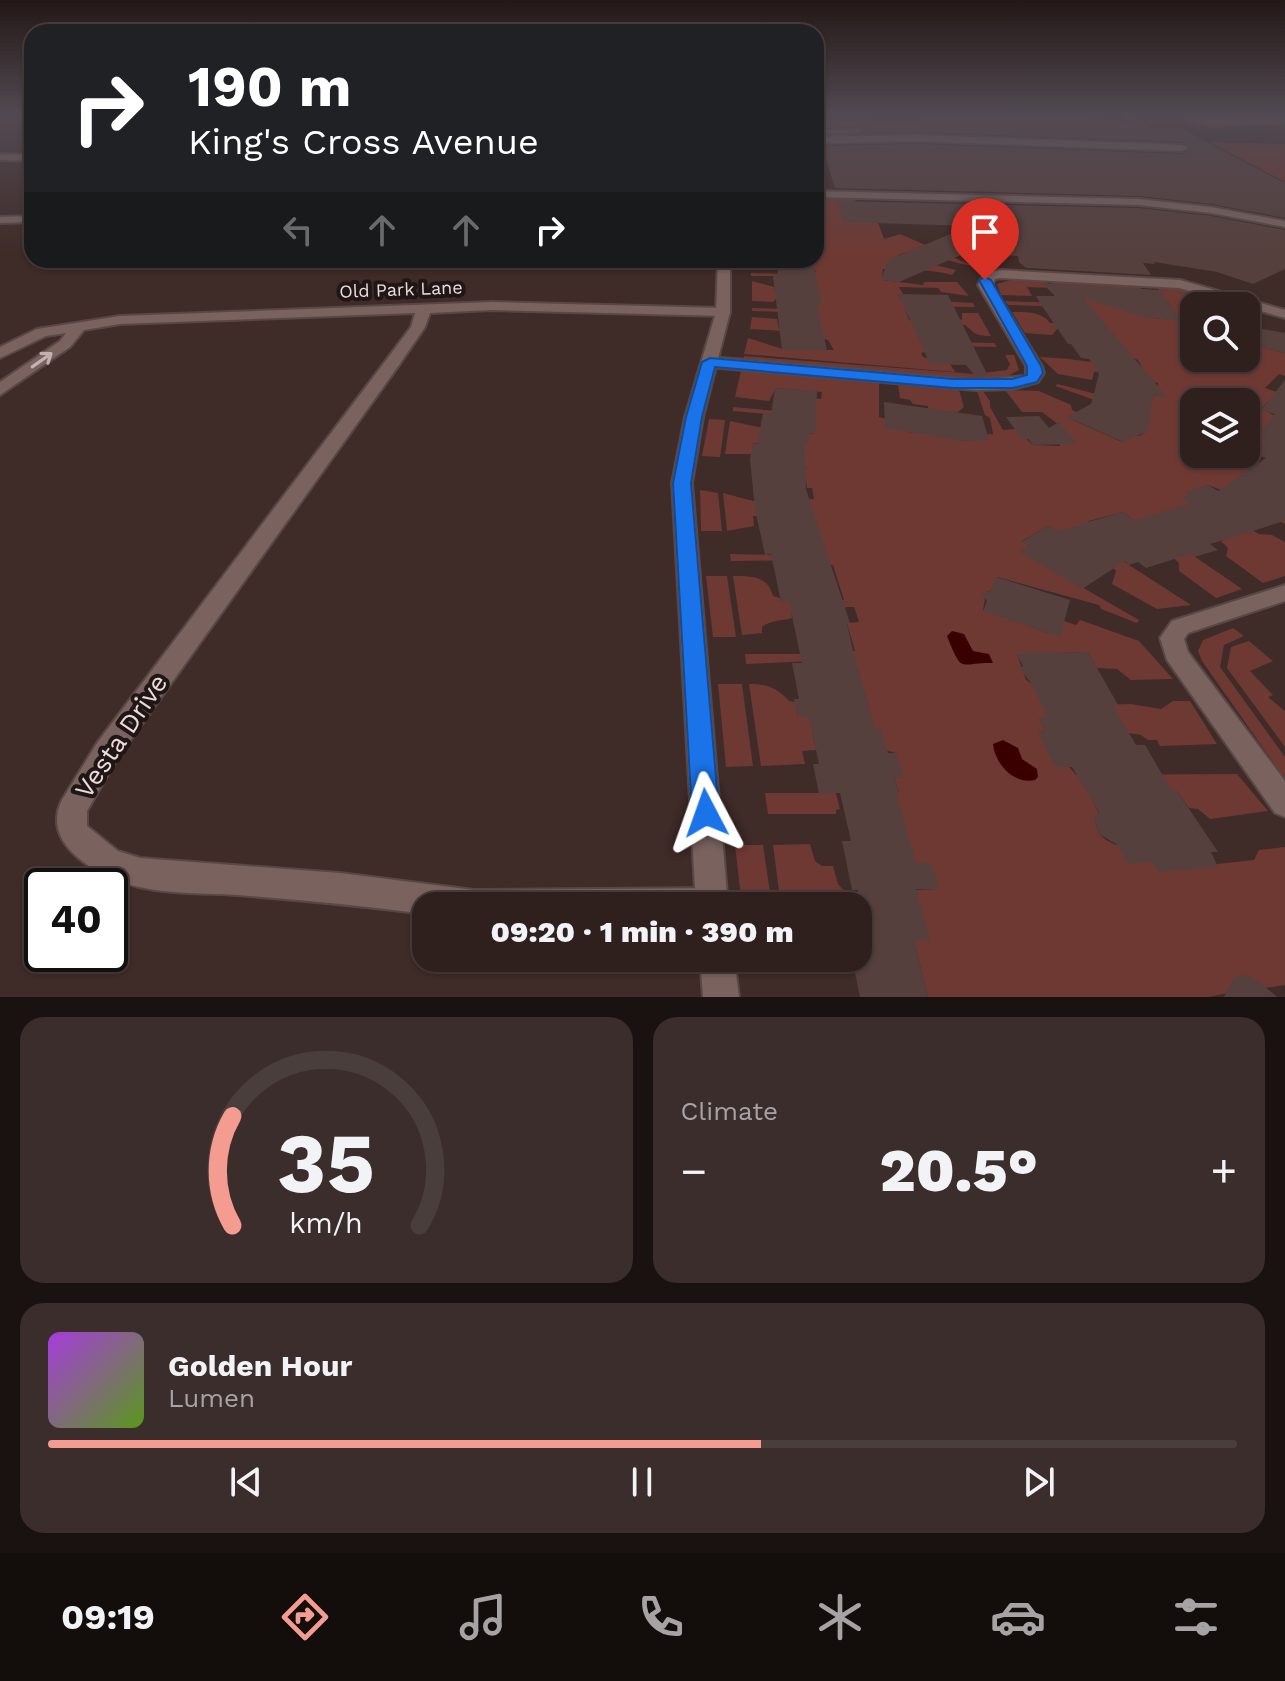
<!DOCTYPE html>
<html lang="en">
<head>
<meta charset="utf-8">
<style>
  :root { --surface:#2f201e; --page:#3b2d2b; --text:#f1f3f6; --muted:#a7a3a4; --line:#4a3e3c; --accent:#f59c91 }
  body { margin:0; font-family:"Work Sans",sans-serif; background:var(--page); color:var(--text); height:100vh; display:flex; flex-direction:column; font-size:30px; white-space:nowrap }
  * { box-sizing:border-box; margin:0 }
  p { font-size:26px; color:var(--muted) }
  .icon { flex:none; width:44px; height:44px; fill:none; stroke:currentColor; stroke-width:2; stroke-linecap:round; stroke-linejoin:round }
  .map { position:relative; height:997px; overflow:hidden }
  .panel { display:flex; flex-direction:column; gap:20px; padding:20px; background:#1a1210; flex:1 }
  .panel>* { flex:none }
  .banner { position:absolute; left:24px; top:24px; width:800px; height:244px; border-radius:24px; box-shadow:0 2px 6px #0004,0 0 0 2px var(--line); background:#202124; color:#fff; overflow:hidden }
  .controls { position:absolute; left:1180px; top:292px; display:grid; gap:16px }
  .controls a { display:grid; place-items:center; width:80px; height:80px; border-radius:16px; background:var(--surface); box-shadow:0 2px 6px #0004,0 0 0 2px var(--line); font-size:40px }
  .speed { position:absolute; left:24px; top:868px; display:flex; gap:16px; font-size:40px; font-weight:700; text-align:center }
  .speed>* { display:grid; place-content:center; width:104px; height:104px; border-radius:50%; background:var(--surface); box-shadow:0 2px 6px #0004,0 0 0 2px var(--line); line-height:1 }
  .speed .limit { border:4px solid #111; border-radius:12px; background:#fff; color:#111 }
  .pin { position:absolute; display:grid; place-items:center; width:68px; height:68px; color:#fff; margin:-82px -34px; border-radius:50% 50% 50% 0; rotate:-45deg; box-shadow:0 0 8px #0007 }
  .pin .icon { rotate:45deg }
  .me { position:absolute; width:88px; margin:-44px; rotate:356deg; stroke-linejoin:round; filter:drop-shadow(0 0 6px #0008) }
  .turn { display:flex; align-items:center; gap:28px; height:168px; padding:0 32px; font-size:36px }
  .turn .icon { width:104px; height:104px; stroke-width:2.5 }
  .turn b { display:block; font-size:56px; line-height:68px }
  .lanes { display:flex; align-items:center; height:76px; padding:0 32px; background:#0003; justify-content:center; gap:40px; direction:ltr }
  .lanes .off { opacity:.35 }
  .big { font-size:60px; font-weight:800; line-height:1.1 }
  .panel .widget { flex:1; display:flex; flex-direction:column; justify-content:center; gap:12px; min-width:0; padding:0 28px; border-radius:24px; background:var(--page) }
  .panel .dial { align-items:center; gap:0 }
  .dial svg { height:208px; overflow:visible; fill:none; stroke:var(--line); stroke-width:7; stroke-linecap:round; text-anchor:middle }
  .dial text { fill:var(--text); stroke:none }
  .song { display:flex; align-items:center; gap:24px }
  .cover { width:96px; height:96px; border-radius:12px; background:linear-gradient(135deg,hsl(280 70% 55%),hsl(90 70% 35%)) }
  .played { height:8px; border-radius:4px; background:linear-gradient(90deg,var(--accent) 60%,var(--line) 60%) }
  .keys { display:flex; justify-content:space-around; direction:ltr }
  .heat { display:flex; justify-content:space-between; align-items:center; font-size:44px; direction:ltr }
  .panel .tiles { flex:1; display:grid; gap:20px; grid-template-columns:1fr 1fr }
  .widget:last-child { grid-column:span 2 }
  .trip { position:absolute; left:412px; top:892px; width:460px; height:80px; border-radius:24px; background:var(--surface); box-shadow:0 2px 6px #0004,0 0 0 2px var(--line); font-weight:800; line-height:80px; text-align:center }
  .menu { display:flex; height:128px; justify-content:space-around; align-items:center; background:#130d0c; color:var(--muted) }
  .menu .icon { width:56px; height:56px }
  .menu .on { color:var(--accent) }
  .menu b { font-size:36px; color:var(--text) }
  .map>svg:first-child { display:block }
  .built { fill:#4d322e }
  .green { fill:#6f3933; fill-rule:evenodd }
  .water { fill:#3a0000 }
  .building { fill:#56403d }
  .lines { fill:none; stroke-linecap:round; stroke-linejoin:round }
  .service-casing { stroke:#584745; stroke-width:4 }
  .minor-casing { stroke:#584745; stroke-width:4 }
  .tertiary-casing { stroke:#584745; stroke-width:4 }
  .service { fill:#7a625f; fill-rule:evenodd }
  .minor { fill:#7a625f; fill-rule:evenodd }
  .tertiary { fill:#7a625f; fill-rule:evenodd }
  .oneway { stroke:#c3b1af }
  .route { fill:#1a73e8; stroke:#114b97; stroke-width:2 }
  .labels { text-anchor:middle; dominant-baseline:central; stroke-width:8; stroke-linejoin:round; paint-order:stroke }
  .far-street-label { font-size:18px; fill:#eadcda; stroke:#1f1615 }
  .near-street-label { font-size:26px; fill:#eadcda; stroke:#1f1615 }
</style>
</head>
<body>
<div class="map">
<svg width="1285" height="997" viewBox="0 0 1285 997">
  <rect width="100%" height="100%" fill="#3f2b28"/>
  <path class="built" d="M816 116H865L881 134 816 135Z"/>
  <g class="green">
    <path d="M1209 142 1285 144V182Z"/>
    <path d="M854 197 857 205 874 212 884 239 900 234 971 265C948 265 921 242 897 256L956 270 952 275C928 268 907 271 883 269L882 280 923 285 924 282H957L969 296 941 292 938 288 899 287 903 294H898L900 299 973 303 975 307 904 306 909 320 955 322 962 319V313H978L991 336C972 336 975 332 965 325L921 324 941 342 994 343 997 347 952 346 921 353 923 357 950 364 955 372 744 354 748 338 786 350H834L828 340 784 331 750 329 752 317 777 319 779 329 817 330 814 313 752 311V308L817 310V304H822L777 298 773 302 752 301V281L774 287 775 291 805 276H751V273L813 275 816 272 811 262 779 261V265L772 264 769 268H751V260H816V198Z"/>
    <path d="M1014 279 1045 280 1051 288 1027 287 1032 296 1001 295 997 284Z"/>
    <path d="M1051 281 1139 284 1153 318 1174 320 1171 306 1155 285 1190 289V306L1182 311V316L1194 323V358H1246V343L1285 353V376L1279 374 1265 388 1285 395 1281 403 1269 400 1261 409 1285 420V447L1262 456 1255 466 1285 513V524L1237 496 1208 485 1187 493 1259 534 1272 535 1285 542V576L1263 583 1226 556 1228 548 1221 541 1230 537 1172 541 1242 589 1216 598 1179 571V563L1168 553 1175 550 1123 512 1089 521 1085 530 1129 565 1191 605 1157 609 1112 584 1116 571 1101 556 1048 526 1022 541 1029 546 1021 552 1139 620 1137 623 1101 609 1099 605 997 577 991 591 986 592 983 610 1048 633 1058 619 1076 625 1080 620 1139 641 1173 679 1131 680 1117 669 1097 668 1088 652 1017 654 1026 680 1069 706 1131 704 1161 709 1173 701H1190L1217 744 1160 746 1157 740H1148L1141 735 1039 718 1045 731 1039 732 1076 775 1237 774 1268 811 1210 819 1198 809 1189 808 1177 791 1091 798 1100 815 1094 818 1099 834 1106 840 1152 862 1217 867V864L1254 860 1259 850 1285 847V985L1265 988 1246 975 1233 992 1208 997H928L914 941 858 906H781L773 845 810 844 815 861 822 866H833L838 884 846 893 938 889 843 793 899 792 894 777 896 753 812 731 816 750 802 751 805 764 761 766 749 684C767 684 776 687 789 701L795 702 798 717 871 716 858 670H842L839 660 746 664 745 654H838V652L855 651 847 623 859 622 854 607 791 608 792 618C785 621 771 619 762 627V633L742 635 733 576C751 576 768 576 773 596L780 598 781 602 844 600 833 565H819L817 560 731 561 730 554 817 556 802 515 753 516 754 526 727 531 723 493 753 501 814 499 812 488H807L806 480H799L806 468 800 447 753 443 752 454H725L730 421 763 428 762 439 808 443 809 433 814 434 810 418 733 411V407L799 413 813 398 821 399 822 392 776 388 769 401 735 397 741 371 879 383V417C897 421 892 431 916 433L930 422 928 406 913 404 910 400 900 398 898 385 959 390 964 407 958 412 936 411 962 441C975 442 981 433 993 434L990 418 985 415 977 391H983L990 401V407L1003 430 1015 429 1033 445 1060 446 1059 425 1042 412H1022L1005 390 1039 391 1071 405 1072 410 1081 414 1073 420 1122 442 1135 435 1139 436 1147 431 1100 402 1055 386 1058 384 1107 397 1152 400 1153 395 1157 396 1158 383 1101 371 1094 372 1092 380 1058 374 1040 357C1075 358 1108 365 1143 369L1138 360 1065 328 1057 329 1052 335 1025 333 1012 312C1026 312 1041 311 1050 323L1091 324 1066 307 1008 305 1005 301 1059 303ZM1194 402H1246V454H1194Z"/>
    <path d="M1005 355H1014L1019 370 1008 376 985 379 743 359 744 356 975 374 1007 370 1010 364Z"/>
    <path d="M709 419 725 420 720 457 702 456Z"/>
    <path d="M700 490 718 493 722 531H701Z"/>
    <path d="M706 576H727L736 637H713Z"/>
    <path d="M1233 628 1244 636 1224 645 1220 667 1285 757V779L1202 661 1198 651 1203 640Z"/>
    <path d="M1249 641 1273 661 1250 671 1273 695 1268 697 1285 711V747L1227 668 1231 647Z"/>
    <path d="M718 684H742L753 766 726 767Z"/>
    <path d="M765 793H836L840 809 836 810V814H768Z"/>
    <path d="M735 845H763L772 906H742Z"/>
  </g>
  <g class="water">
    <path d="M952 631 964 634 973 651 989 654 993 663C959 662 963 676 947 636Z"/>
    <path d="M1003 740 1018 748 1022 759 1037 769 1038 777 1035 780C1014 785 995 764 993 744Z"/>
  </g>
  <g class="building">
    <path d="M917 116 1086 117 1131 123 1138 120 1152 128H1180L1285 183V218L1211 204 1139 196 835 188 822 146 916 144 1182 154 1190 149 1182 142 916 132 862 133 864 130 861 127 816 128V122H924Z"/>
    <path d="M838 201 1139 208 1211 216 1285 230V269L1253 284 1217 272 1154 262 1155 264 1143 263 1151 275 1026 268 1019 262 1018 256 998 255 996 252 969 257 963 254 899 282 881 280 888 260 970 226 843 222Z"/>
    <path d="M779 261 811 262 814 267 822 304H817L827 351 782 350 773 276H777Z"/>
    <path d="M1042 283 1160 290 1181 321 1142 317 1083 298 1168 398 1153 395 1148 431 1123 442 1067 417 1091 404 1099 374 1089 359 1081 358 1071 344H1068L1042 306 1036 296H1055Z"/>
    <path d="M898 294 948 295 988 376 976 377 966 365 930 364Z"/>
    <path d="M1246 326 1285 333V353L1246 343Z"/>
    <path d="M1285 380V521L1210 544 1218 550 1194 557 1190 554 1146 568 1138 562 1129 565 1125 561 1082 589 1020 552 1029 546 1021 542 1048 526 1057 531 1123 512 1134 520 1190 504 1181 498 1190 495 1186 492 1208 485 1218 491 1266 458 1255 454 1266 441 1257 438 1275 414 1261 410Z"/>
    <path d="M775 388 817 391 815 434 809 433V444L805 443 806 489 850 623H847L853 651 875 729H881L888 753H896L903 777H894L899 793H896L916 863H931L939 889H916L930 940 914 941 928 997H860L852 958H858V890H852L842 841H851L840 793 819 794 813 764H819L809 717H798L794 699H799L792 663H802L789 602H781L771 554 765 555 755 509 750 459 753 443 757 444 763 413 771 414Z"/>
    <path d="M884 402 982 416 989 440 962 441 885 428Z"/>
    <path d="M1039 416 1049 428 1059 422 1077 444 1033 445 1028 439H1022L1006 417Z"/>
    <path d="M996 577 1070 600 1060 637 983 611 987 601 981 593 991 591Z"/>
    <path d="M1088 652 1118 705H1113L1136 745H1145L1172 791H1177L1218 852H1211L1218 867 1158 872 1152 862 1128 864 1116 844 1099 834 1094 818 1099 812 1072 767H1055L1038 732 1045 731 1038 717H1048L1031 683 1020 669 1023 666 1016 653Z"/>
    <path d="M1247 975 1257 980 1277 997H1224L1234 977Z"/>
  </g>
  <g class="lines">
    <g class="service-casing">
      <g id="service">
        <path d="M1124 116H1129L1134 119 1130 120Z"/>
        <path d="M861 130 859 132 816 133V131Z"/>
      </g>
    </g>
    <g class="minor-casing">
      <g id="minor">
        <path d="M1187 116 1211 120 1225 117H1285V123L1211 126 1186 120Z"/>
        <path d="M916 135 1182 145 1187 148 1182 151 916 141 816 143V137Z"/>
        <path d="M0 154 32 155V161L0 160Z"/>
        <path d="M1000 270 1180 280 1285 310V318L1179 288 1000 278 995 279 992 285 1042 366 1044 373 1038 382 1013 389 976 390 710 367 702 362 710 357 976 380 1026 376V366L978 285 985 273Z"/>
        <path d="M492 302 723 308 730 312 723 316 492 310 430 313 425 327 399 365 117 759 87 811V826L118 851 140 858 340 873 474 890 712 888 723 892 727 906H426V914C363 906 300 900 237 895 205 893 169 894 139 887 101 878 39 846 62 800L97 743 387 359 411 327 415 313 120 324 84 330 70 347 0 395V382L60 341 66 333 46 336 0 358V347L37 329 120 316Z"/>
        <path d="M1285 585V601L1188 633 1184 639 1188 652 1285 781V817L1275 813 1167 660 1160 638 1172 621Z"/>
      </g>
    </g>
    <g class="tertiary-casing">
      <g id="tertiary">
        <path d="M816 191 1139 199 1211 207 1285 221V227L1211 213 1139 205 816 197Z"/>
        <path d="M32 216V222L0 223V217Z"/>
        <path d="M718 260H730V312L703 417 692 483 728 906H696L672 483 685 417 716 312Z"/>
        <path d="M700 958H734L739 997H703Z"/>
      </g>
    </g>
    <use href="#service" class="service"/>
    <use href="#minor" class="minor"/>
    <use href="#tertiary" class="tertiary"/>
  </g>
  <defs><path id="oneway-shaft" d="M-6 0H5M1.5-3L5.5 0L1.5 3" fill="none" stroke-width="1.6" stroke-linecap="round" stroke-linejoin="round" transform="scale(2)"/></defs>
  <use class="oneway" href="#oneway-shaft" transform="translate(42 360) rotate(-35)"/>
  <linearGradient id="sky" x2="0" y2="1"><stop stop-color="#231816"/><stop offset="0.45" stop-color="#524a53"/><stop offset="1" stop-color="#524a53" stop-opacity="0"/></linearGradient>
  <rect width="1285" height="255" fill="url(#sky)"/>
  <path class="route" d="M985 277 991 280 1041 366 1043 373 1037 382 1013 388H953L715 367 702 417 691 483 719 813 715 821 706 825 696 821 692 813 673 483 686 417 702 362 710 358 953 379H1012L1027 375V366L979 280Z"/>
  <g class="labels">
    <g class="far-street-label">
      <text transform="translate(401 289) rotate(-2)">Old Park Lane</text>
    </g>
    <g class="near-street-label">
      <text transform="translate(121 736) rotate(-56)">Vesta Drive</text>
    </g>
  </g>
</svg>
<div class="controls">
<a><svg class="icon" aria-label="search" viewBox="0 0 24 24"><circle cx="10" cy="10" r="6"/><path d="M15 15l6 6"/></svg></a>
<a><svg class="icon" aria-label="layers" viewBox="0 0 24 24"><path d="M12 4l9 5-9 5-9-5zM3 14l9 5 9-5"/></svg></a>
</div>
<div class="speed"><div class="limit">40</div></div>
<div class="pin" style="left:985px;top:280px;background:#d93025"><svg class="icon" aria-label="arrive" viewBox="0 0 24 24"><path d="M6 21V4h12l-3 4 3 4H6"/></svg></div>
<svg class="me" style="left:706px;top:813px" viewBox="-20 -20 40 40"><path d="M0-17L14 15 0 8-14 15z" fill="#1a73e8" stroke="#fff" stroke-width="4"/></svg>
<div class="trip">09:20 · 1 min · 390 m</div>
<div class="banner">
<div class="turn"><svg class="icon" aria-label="right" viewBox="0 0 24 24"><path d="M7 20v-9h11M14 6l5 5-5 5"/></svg><div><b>190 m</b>King's Cross Avenue</div></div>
<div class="lanes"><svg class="icon off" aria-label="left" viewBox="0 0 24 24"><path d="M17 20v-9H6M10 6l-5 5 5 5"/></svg><svg class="icon off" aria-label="ahead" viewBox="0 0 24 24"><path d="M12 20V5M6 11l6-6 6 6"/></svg><svg class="icon off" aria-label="ahead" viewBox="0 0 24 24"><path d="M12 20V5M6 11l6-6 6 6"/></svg><svg class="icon" aria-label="right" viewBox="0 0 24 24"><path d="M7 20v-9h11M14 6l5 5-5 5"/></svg></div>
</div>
</div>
<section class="panel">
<div class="tiles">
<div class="widget dial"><svg viewBox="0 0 100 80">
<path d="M14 69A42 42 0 1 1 86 69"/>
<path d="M14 69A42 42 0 0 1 14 27" stroke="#f59c91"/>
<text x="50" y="56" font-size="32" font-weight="700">35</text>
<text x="50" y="72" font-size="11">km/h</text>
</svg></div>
<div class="widget"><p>Climate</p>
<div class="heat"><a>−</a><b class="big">20.5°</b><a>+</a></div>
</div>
<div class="widget">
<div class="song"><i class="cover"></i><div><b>Golden Hour</b><p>Lumen</p></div></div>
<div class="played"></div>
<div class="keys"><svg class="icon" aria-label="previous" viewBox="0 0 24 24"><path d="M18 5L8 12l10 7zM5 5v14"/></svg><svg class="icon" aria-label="pause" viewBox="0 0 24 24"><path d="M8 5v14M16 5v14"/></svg><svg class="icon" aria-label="next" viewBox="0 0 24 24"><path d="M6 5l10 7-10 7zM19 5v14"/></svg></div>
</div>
</div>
</section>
<nav class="menu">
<b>09:19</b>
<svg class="icon on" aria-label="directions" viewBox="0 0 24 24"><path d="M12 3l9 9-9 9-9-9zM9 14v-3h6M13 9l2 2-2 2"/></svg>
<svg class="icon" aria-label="music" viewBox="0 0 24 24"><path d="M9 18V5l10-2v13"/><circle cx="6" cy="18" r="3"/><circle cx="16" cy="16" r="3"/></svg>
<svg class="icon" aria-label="phone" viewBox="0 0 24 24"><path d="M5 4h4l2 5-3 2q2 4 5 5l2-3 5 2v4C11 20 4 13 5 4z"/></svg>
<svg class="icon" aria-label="climate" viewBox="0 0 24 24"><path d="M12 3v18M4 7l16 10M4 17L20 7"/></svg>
<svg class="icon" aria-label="car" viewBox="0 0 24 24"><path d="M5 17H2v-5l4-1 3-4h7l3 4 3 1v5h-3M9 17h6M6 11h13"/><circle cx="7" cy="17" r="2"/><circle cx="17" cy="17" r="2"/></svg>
<svg class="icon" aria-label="filters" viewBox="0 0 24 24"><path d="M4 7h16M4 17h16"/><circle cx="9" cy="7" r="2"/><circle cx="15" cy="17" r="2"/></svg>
</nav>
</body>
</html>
